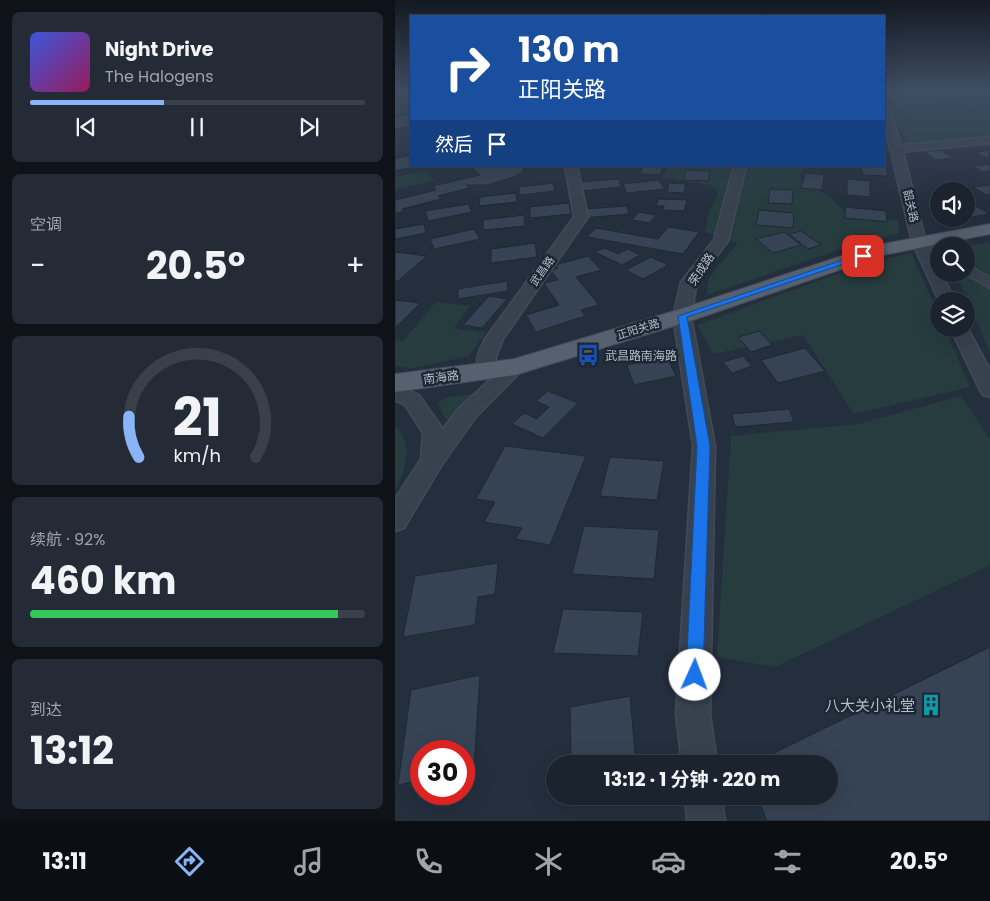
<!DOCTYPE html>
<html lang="zh">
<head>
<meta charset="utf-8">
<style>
  :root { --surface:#1b232e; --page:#242b36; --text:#f1f3f6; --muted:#a0a4aa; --line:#39404a; --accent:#8ab4f8 }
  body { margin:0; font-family:Poppins,"Noto Sans SC",sans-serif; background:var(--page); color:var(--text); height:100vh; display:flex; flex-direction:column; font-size:19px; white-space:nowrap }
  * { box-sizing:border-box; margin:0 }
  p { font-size:16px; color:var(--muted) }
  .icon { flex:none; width:28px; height:28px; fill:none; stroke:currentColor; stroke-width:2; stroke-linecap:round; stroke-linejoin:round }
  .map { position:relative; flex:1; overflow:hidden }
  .details { display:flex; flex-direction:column; gap:12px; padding:12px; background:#0f1319; width:395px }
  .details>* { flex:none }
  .banner { position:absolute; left:15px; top:15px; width:475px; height:152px; border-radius:0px; box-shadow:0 5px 20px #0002,0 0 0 1px var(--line); background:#1a4fa0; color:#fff; overflow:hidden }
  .fabs { position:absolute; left:535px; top:182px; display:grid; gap:10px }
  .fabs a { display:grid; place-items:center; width:45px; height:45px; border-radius:50%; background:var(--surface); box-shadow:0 5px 20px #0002,0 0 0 1px var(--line); font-size:25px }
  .speed { position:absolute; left:15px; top:740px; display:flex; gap:10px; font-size:25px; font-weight:700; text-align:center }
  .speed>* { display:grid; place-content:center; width:65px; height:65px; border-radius:50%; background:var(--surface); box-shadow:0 5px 20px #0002,0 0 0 1px var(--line); line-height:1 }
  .speed .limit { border:8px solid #d22; background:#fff; color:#111 }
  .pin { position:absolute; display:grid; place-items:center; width:42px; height:42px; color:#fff; margin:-21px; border-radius:10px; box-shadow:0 2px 8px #0006 }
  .me { position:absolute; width:55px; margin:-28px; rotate:2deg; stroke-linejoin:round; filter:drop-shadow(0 0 4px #0008) }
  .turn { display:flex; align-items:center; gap:18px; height:105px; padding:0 25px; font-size:22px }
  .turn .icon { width:65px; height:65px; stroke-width:2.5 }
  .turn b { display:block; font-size:35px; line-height:42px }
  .then { display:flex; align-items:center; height:48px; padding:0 25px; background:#0003; gap:10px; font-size:19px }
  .big { font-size:38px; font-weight:700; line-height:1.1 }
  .details .tile { flex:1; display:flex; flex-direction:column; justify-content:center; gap:8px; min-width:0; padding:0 18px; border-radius:8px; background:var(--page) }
  .details .dial { align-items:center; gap:0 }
  .dial svg { height:130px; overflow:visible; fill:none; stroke:var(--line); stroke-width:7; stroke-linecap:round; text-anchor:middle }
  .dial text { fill:var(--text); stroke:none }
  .song { display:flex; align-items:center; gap:15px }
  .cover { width:60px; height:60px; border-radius:8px; background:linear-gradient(135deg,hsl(230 70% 55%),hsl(330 70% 35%)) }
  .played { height:5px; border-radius:2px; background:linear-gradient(90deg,var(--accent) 40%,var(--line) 40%) }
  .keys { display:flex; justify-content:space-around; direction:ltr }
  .heat { display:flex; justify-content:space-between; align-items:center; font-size:28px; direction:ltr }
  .charge { height:8px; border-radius:4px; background:linear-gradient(90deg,#34c759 92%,var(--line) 0) }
  .trip { position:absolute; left:151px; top:755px; width:292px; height:50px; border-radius:25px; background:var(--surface); box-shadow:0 5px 20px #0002,0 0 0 1px var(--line); font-weight:700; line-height:50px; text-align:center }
  .menu { display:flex; height:80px; justify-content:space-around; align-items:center; background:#0b0e12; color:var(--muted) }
  .menu .icon { width:35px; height:35px }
  .menu .current { color:var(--accent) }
  .menu b { font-size:22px; color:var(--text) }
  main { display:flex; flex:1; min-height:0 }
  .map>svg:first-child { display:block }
  .green { fill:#263c3f }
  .building { fill:#364354; stroke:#1f2835 }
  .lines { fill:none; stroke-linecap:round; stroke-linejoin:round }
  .pedestrian-casing { stroke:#414a57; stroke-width:3 }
  .minor-casing { stroke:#414a57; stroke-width:3 }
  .tertiary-casing { stroke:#414a57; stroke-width:2 }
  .primary-casing { stroke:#414a57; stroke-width:2 }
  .pedestrian { fill:#38414e; fill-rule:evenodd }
  .minor { fill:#38414e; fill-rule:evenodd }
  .tertiary { fill:#38414e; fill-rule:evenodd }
  .primary { fill:#56606e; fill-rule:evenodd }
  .route { fill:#1a73e8; stroke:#114b97 }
  .labels { text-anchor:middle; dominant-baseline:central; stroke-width:5; stroke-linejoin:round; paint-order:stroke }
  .far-street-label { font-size:11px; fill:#b4bcc9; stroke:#1d2633 }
  .street-label { font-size:12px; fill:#b4bcc9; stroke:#1d2633 }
  .poi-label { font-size:12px; fill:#b4bcc9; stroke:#1d2633; text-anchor:start }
  .near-poi-label { font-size:15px; fill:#b4bcc9; stroke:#1d2633; text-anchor:end }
</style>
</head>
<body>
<main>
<section class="details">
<div class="tile">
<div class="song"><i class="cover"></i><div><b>Night Drive</b><p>The Halogens</p></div></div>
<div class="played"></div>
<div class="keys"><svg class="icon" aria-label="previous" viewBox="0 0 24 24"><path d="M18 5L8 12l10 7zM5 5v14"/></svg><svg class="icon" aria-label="pause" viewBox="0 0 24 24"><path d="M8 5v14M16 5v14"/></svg><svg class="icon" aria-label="next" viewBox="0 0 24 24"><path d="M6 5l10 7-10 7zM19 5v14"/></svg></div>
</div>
<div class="tile"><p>空调</p>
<div class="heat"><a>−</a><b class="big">20.5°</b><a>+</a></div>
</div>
<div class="tile dial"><svg viewBox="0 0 100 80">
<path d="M14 69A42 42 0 1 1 86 69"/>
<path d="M14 69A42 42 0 0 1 8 44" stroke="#8ab4f8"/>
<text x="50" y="56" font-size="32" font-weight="700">21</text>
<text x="50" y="72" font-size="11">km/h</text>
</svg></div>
<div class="tile"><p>续航 · 92%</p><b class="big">460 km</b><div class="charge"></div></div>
<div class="tile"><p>到达</p><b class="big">13:12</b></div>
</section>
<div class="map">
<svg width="595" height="821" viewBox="0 0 595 821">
  <rect width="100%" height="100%" fill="#242f3e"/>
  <g class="green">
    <path d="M0 89H16V112L0 115Z"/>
    <path d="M530 97 559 112 595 109V136L511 143 494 99Z"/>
    <path d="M273 166H411L403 177C422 191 437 195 452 214L503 221 504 233 446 249 312 295 314 277 343 243 310 232 314 212 324 192 315 185 267 177Z"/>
    <path d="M30 170 39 180 0 190V177Z"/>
    <path d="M595 242V352L561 274H571L570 246Z"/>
    <path d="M516 253 544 315V329H550L575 387 459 414 408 335 319 354 302 325 467 265Z"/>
    <path d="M41 302 75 306 58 329 91 332 74 356 18 368 0 366V340L8 341Z"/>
    <path d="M82 394 57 424 48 415 43 403 53 397Z"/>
    <path d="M566 396 595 439V565L380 667 322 657 336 436 463 424Z"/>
    <path d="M0 426C19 444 11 470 0 490Z"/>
  </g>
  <g class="building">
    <path d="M546 150 558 158 541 160 529 152Z"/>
    <path d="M595 150 593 159 581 152Z"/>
    <path d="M16 155V166H22L0 171V159Z"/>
    <path d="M489 160 493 176 468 175 466 166H489Z"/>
    <path d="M595 164V171L587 172 578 166Z"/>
    <path d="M75 166H128V171L121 176 93 185H71L74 188 43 196 46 199 7 209 9 211 0 214V200L41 190 38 186 85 175Z"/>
    <path d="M248 167 268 168 265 175 245 174Z"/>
    <path d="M291 170 315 171 313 181 288 180Z"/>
    <path d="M410 173 429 175 427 190 406 188Z"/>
    <path d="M224 179 226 187 186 191 184 182Z"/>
    <path d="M452 179 475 181V197L452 195Z"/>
    <path d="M264 180 269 189 232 193 228 184Z"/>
    <path d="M158 183 160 191 125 195 124 187Z"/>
    <path d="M274 183 291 184 289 193 272 192Z"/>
    <path d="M595 185V194L591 195 578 187Z"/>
    <path d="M375 189 398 190 397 204 373 203Z"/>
    <path d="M121 193 122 202 84 206 85 197Z"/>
    <path d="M263 199 292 200 289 211 268 210 269 206H261Z"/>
    <path d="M174 203 176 214 135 218V207Z"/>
    <path d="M571 203H576L594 214 571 218Z"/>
    <path d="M73 204 77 212 33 221 30 211Z"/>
    <path d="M232 206 234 214 189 218 188 209Z"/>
    <path d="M450 207 491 211 492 222 450 218Z"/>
    <path d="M364 210 399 213 398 228 361 225Z"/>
    <path d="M243 212 261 215 255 223 237 220Z"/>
    <path d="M544 212V219H567L548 222 535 213Z"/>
    <path d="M129 215 130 226 88 230V220Z"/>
    <path d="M29 224 31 233 0 239V229Z"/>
    <path d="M273 227 304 232 288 254 192 237 201 228 263 239Z"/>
    <path d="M79 229 85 239 39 249 35 239Z"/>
    <path d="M406 231 426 245 413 249 394 234Z"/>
    <path d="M389 232 406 245 378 253 361 239Z"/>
    <path d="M140 243 142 257 96 263V249Z"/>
    <path d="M209 248 223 254 233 249 245 255 227 265 200 252Z"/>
    <path d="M0 252 32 256 3 281H0Z"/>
    <path d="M193 256 206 270 181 277 204 305 186 310 190 316 141 332 131 315 164 305 149 283 163 280 156 271 163 268 160 265Z"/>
    <path d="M256 257 273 265 248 279 231 270Z"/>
    <path d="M112 281 113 291 63 299V289Z"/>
    <path d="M94 296 112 299 87 328 68 325Z"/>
    <path d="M0 300 25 303 0 328Z"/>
    <path d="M364 331 377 345 356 352 343 337Z"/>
    <path d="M410 348 430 371 383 383 366 360Z"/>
    <path d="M348 356 357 366 337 373 328 362Z"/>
    <path d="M272 357 281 376 239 385 232 365Z"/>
    <path d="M153 391 183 403 148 438 117 424 129 413 142 419 154 407 141 401Z"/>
    <path d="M394 409 399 422 340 427 337 414Z"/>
    <path d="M110 446 191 456 155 545 121 539 127 528 89 522 100 502 81 499Z"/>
    <path d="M215 457 269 461 262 500 205 496Z"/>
    <path d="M189 526 264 530 259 579 177 574Z"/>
    <path d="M103 563 100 594 83 597 80 625 8 637 20 576Z"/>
    <path d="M168 609 248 612 243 656 158 653Z"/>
    <path d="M595 647V821H372L362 796H435V764H357Z"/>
    <path d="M85 675 79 767 69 770V751H26V780L3 785 16 690Z"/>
    <path d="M235 696 241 764H176L175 707Z"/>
  </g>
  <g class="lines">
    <g class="pedestrian-casing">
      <g id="pedestrian">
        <path d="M524 239 547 246H544V252L520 244 518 242Z"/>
        <path d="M571 264 595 278V288L571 274Z"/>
      </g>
    </g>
    <g class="minor-casing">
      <g id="minor">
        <path d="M563 89H595V93L489 100V94Z"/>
        <path d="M489 104 494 107 506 145 595 137V143L508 152 531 242 544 267V274H547L560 301H544L517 242 489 122Z"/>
        <path d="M170 166H182L193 217 108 339 101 357V373C110 366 115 359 127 363L130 367 80 418 46 466 9 528 0 531V499L26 459 28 433 10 405 0 400V384L24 395 48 429 64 408 99 376H86C78 363 84 351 90 339L179 217Z"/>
        <path d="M339 166H351L333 241 302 282 296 316 320 446 315 714 322 764H287L281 714 298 446 278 316 286 282 319 240Z"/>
        <path d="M571 325 595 370V397L588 395 585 390 556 329H571Z"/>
        <path d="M290 796H326L330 821H292Z"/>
      </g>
    </g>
    <g class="tertiary-casing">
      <path id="tertiary" d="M16 116V124L0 127V119Z"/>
    </g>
    <g class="primary-casing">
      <path id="primary" d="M595 224V234L488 255 295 321 120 375 0 392V374L119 359 279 311 477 246Z"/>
    </g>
    <use href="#pedestrian" class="pedestrian"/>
    <use href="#minor" class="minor"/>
    <use href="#tertiary" class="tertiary"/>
    <use href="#primary" class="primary"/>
  </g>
  <linearGradient id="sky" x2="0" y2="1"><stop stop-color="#141a22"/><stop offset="0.44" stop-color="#3f4d63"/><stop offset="1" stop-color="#3f4d63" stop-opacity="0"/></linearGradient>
  <rect width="595" height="204" fill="url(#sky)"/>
  <path class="route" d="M465 254 472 256 292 317 315 446 308 675 306 681 300 684 294 681 291 675 302 446 283 316Z"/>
  <defs>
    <g id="bus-bare" transform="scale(1.725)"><path d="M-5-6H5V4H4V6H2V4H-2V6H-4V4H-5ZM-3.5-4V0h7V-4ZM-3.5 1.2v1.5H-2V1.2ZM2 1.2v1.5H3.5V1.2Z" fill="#1a4fb4" stroke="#1d2633" stroke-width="2.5" paint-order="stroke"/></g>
    <g id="building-bare" transform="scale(1.725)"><path d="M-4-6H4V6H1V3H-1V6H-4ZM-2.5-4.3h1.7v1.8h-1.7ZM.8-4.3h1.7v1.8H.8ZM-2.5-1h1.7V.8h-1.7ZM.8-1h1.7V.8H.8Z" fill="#0f9aa8" stroke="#1d2633" stroke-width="2.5" paint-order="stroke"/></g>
  </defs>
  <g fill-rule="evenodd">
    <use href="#bus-bare" x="193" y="355"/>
    <use href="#building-bare" x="536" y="705"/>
  </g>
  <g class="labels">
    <g class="far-street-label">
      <text transform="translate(516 206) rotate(77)">韶关路</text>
      <text transform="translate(147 271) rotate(-55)">武昌路</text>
      <text transform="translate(243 329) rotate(-17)">正阳关路</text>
    </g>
    <g class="street-label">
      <text transform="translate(306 269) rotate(-56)">荣成路</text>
      <text transform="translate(46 377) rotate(-7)">南海路</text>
    </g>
    <g class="poi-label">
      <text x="210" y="355">武昌路南海路</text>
    </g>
    <g class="near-poi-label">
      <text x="520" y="705">八大关小礼堂</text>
    </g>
  </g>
</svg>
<div class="fabs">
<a><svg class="icon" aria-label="sound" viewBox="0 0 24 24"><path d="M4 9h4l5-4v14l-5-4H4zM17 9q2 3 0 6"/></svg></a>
<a><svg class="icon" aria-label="search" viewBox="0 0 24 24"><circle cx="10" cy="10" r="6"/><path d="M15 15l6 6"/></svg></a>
<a><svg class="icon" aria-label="layers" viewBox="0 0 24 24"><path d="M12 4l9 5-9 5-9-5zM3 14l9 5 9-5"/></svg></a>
</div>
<div class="speed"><div class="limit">30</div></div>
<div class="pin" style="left:468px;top:256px;background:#d93025"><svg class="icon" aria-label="arrive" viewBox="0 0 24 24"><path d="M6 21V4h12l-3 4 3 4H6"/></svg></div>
<svg class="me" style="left:300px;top:675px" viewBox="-20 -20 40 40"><circle r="19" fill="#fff"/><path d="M0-13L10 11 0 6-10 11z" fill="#1a73e8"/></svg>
<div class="trip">13:12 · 1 分钟 · 220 m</div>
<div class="banner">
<div class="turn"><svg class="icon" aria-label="right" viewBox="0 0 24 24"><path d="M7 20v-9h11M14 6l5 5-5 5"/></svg><div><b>130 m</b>正阳关路</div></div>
<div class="then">然后<svg class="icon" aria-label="arrive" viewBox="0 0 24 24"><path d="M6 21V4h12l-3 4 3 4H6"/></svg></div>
</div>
</div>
</main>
<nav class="menu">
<b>13:11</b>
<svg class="icon current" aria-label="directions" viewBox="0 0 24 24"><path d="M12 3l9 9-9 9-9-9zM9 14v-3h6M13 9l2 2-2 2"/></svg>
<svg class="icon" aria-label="music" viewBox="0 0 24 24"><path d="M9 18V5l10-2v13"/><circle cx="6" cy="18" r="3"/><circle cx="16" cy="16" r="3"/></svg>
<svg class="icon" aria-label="phone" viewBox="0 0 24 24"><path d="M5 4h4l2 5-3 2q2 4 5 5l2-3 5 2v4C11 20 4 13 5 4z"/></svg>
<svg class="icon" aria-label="climate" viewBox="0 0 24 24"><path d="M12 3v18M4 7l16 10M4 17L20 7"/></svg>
<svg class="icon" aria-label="car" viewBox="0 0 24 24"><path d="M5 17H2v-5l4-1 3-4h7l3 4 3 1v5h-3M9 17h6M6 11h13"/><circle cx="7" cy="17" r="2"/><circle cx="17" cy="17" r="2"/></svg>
<svg class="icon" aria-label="filters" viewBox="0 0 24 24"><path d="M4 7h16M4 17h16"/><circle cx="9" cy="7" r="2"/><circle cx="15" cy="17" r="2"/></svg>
<b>20.5°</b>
</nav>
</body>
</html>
